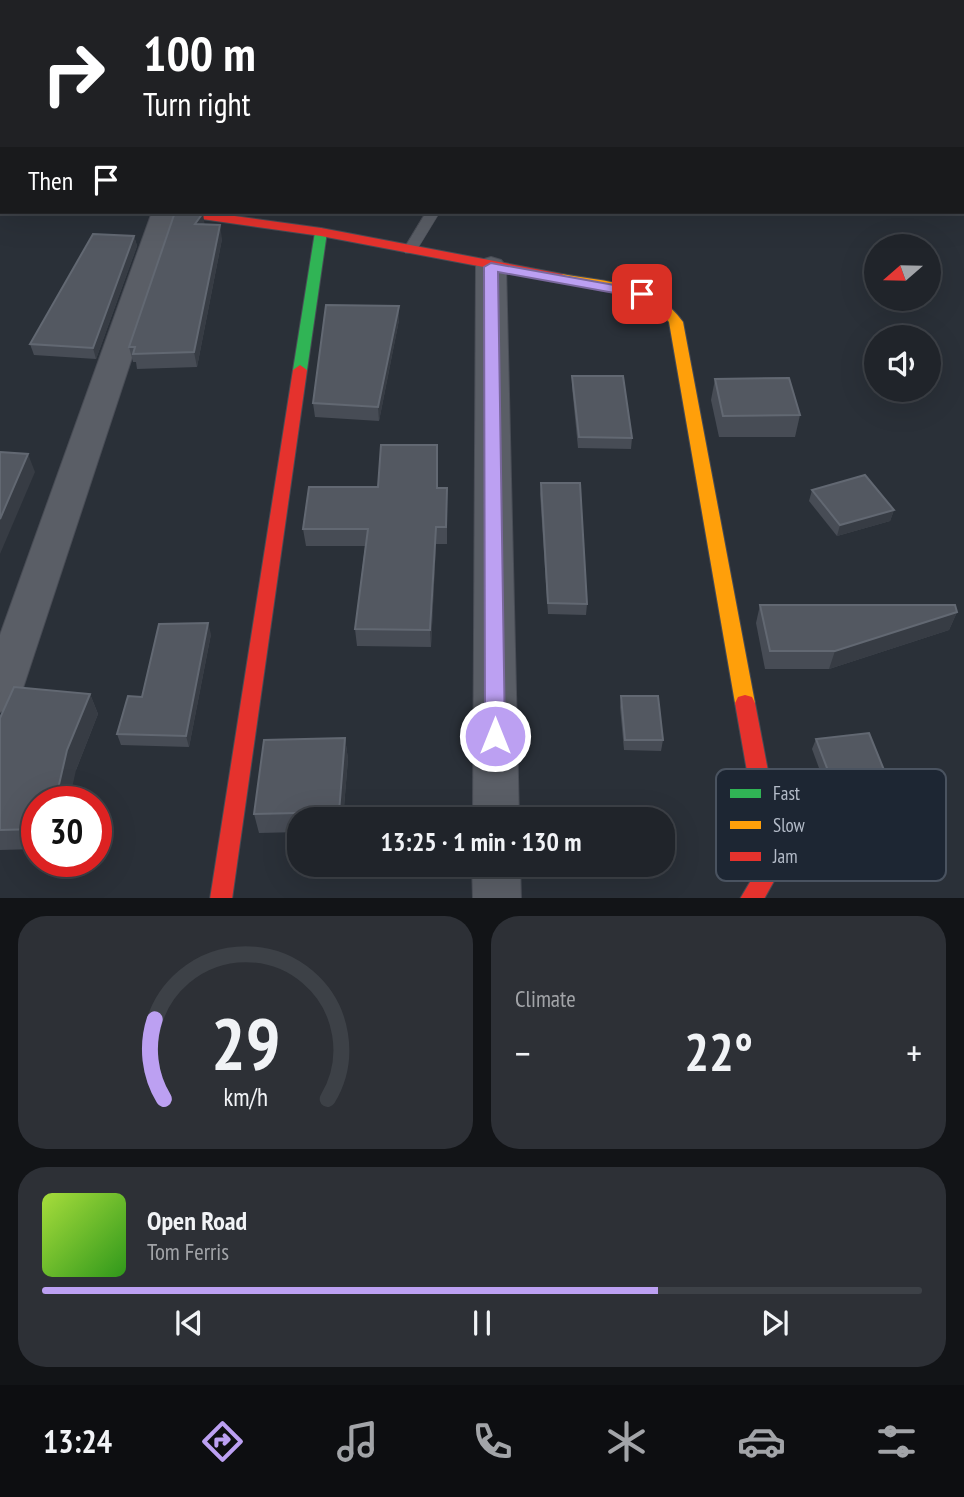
<!DOCTYPE html>
<html lang="en">
<head>
<meta charset="utf-8">
<style>
  :root { --surface:#20242a; --page:#2d3036; --text:#f1f3f6; --muted:#a2a4a8; --line:#3d4147; --accent:#bca0f2 }
  body { margin:0; font-family:"PT Sans Narrow",sans-serif; background:var(--page); color:var(--text); height:100vh; display:flex; flex-direction:column; font-size:26px; white-space:nowrap }
  * { box-sizing:border-box; margin:0 }
  p { font-size:23px; color:var(--muted) }
  .icon { flex:none; width:38px; height:38px; fill:none; stroke:currentColor; stroke-width:2; stroke-linecap:round; stroke-linejoin:round }
  .map { position:relative; height:898px; overflow:hidden }
  .drawer { display:flex; flex-direction:column; gap:18px; padding:18px; background:#121417; flex:1 }
  .drawer>* { flex:none }
  .top-card { position:absolute; left:0px; top:0px; width:964px; height:214px; box-shadow:0 7px 28px #0002,0 0 0 2px var(--line); background:#202124; color:#fff; overflow:hidden }
  .needle { width:46px; rotate:250deg }
  .fabs { position:absolute; left:864px; top:234px; display:grid; gap:14px }
  .fabs a { display:grid; place-items:center; width:77px; height:77px; border-radius:50%; background:var(--surface); box-shadow:0 7px 28px #0002,0 0 0 2px var(--line); font-size:35px }
  .speed { position:absolute; left:21px; top:786px; display:flex; gap:14px; font-size:35px; font-weight:700; text-align:center }
  .speed>* { display:grid; place-content:center; width:91px; height:91px; border-radius:50%; background:var(--surface); box-shadow:0 7px 28px #0002,0 0 0 2px var(--line); line-height:1 }
  .speed .limit { border:10px solid #d22; background:#fff; color:#111 }
  .pin { position:absolute; display:grid; place-items:center; width:60px; height:60px; color:#fff; margin:-30px; border-radius:14px; box-shadow:0 4px 10px #0006 }
  .me { position:absolute; width:77px; margin:-38px; rotate:0deg; stroke-linejoin:round; filter:drop-shadow(0 0 5px #0008) }
  .turn { display:flex; align-items:center; gap:24px; height:147px; padding:0 28px; font-size:32px }
  .turn .icon { width:91px; height:91px; stroke-width:2.5 }
  .turn b { display:block; font-size:49px; line-height:60px }
  .then { display:flex; align-items:center; height:66px; padding:0 28px; background:#0003; gap:14px; font-size:26px }
  .big { font-size:52px; font-weight:800; line-height:1.1 }
  .drawer .widget { flex:1; display:flex; flex-direction:column; justify-content:center; gap:10px; min-width:0; padding:0 24px; border-radius:28px; background:var(--page) }
  .drawer .dial { align-items:center; gap:0 }
  .dial svg { height:182px; overflow:visible; fill:none; stroke:var(--line); stroke-width:7; stroke-linecap:round; text-anchor:middle }
  .dial text { fill:var(--text); stroke:none }
  .song { display:flex; align-items:center; gap:21px }
  .cover { width:84px; height:84px; border-radius:10px; background:linear-gradient(135deg,hsl(80 70% 55%),hsl(110 70% 35%)) }
  .played { height:7px; border-radius:4px; background:linear-gradient(90deg,var(--accent) 70%,var(--line) 70%) }
  .keys { display:flex; justify-content:space-around; direction:ltr }
  .heat { display:flex; justify-content:space-between; align-items:center; font-size:38px; direction:ltr }
  .drawer .tiles { flex:1; display:grid; gap:18px; grid-template-columns:1fr 1fr }
  .widget:last-child { grid-column:span 2 }
  .trip { position:absolute; left:287px; top:807px; width:388px; height:70px; border-radius:28px; background:var(--surface); box-shadow:0 7px 28px #0002,0 0 0 2px var(--line); font-weight:800; line-height:70px; text-align:center }
  .dock { display:flex; height:112px; justify-content:space-around; align-items:center; background:#0d0e11; color:var(--muted) }
  .dock .icon { width:49px; height:49px }
  .dock .current { color:var(--accent) }
  .dock b { font-size:32px; color:var(--text) }
  .map>svg:first-child { display:block }
  .lines { fill:none; stroke-linecap:round; stroke-linejoin:round }
  .lane-casing { stroke:#484c55; stroke-width:1 }
  .street-casing { stroke:#484c55; stroke-width:2 }
  .fast-casing { stroke:#484c55; stroke-width:2 }
  .slow-casing { stroke:#484c55; stroke-width:2 }
  .jam-casing { stroke:#484c55; stroke-width:2 }
  .lane { fill:#5a5e66; fill-rule:evenodd }
  .street { fill:#5a5e66; fill-rule:evenodd }
  .fast { fill:#30b455; fill-rule:evenodd }
  .slow { fill:#ff9f0a; fill-rule:evenodd }
  .jam { fill:#e5322d; fill-rule:evenodd }
  .wall { fill:#474c55 }
  .shaded-wall { fill:#373c44 }
  .building { fill:#535861; stroke:#626872; stroke-width:2 }
  .route { fill:#bca0f2; stroke:#7a689d; stroke-width:2 }
  .key { fill:#1d2633; stroke:#4a5360; stroke-width:2 }
  .key-label { font-size:19px; fill:#b4bcc9 }
</style>
</head>
<body>
<div class="map">
<svg width="964" height="899" viewBox="0 0 964 899">
  <rect width="100%" height="100%" fill="#2a3038"/>
  <g class="lines">
    <g class="lane-casing">
      <path id="lane" d="M426 212H440L415 253H405L403 250Z"/>
    </g>
    <g class="street-casing">
      <g id="street">
        <path d="M0 195 2 212 10 213 0 215Z"/>
        <path d="M152 212H180L21 694 15 707 0 712V635Z"/>
        <path d="M491 257 501 260 506 266 519 819H473L476 266 481 260Z"/>
        <path d="M472 864H520L521 899H473Z"/>
      </g>
    </g>
    <g class="fast-casing">
      <path id="fast" d="M321 228 327 232 307 370 300 375 293 370 315 232Z"/>
    </g>
    <g class="slow-casing">
      <path id="slow" d="M562 274C606 282 655 282 683 322L755 703 752 709 745 711 738 709 735 703 669 322C643 287 596 290 557 281V275Z"/>
    </g>
    <g class="jam-casing">
      <g id="jam">
        <path d="M175 212H206L321 228 562 274 569 278 562 282 321 236 181 216Z"/>
        <path d="M300 365 307 370 232 899H210L293 370Z"/>
        <path d="M745 695 752 697 755 703 781 839 774 881 764 899H740L753 877 759 839 735 703 738 697Z"/>
      </g>
    </g>
    <use href="#lane" class="lane"/>
    <use href="#street" class="street"/>
    <use href="#fast" class="fast"/>
    <use href="#slow" class="slow"/>
    <use href="#jam" class="jam"/>
  </g>
  <g class="wall">
    <path d="M205 224 222 239 197 367 137 369 136 362H133L129 347Z"/>
    <path d="M134 236 137 246 96 359 34 355 30 344Z"/>
    <path d="M399 320 379 421 315 417 313 403Z"/>
    <path d="M572 376 632 438 631 449 578 448 572 387Z"/>
    <path d="M715 379 800 415 795 437H719L711 400Z"/>
    <path d="M437 445V488L447 505V544H436L431 647 357 646 355 629 365 546H306L303 529 378 487Z"/>
    <path d="M541 483 587 604 586 615 548 614 540 494Z"/>
    <path d="M812 490 894 510 890 521 837 536 809 501Z"/>
    <path d="M760 605 957 612 949 630 829 669H765L756 623Z"/>
    <path d="M211 634 189 747 121 745 117 734 142 697Z"/>
    <path d="M90 694 98 714 76 770 37 802V849L0 850V718Z"/>
    <path d="M621 696 663 740 661 751 624 750 620 707Z"/>
    <path d="M345 738 348 759 343 819H299V832L259 833 254 814Z"/>
    <path d="M816 739 884 770 880 781 826 787 812 749Z"/>
  </g>
  <g class="shaded-wall">
    <path d="M203 213 205 227 195 224Z"/>
    <path d="M220 225 222 239 197 367 194 352Z"/>
    <path d="M134 236 137 246 96 359 93 348Z"/>
    <path d="M399 306V320L379 421 378 407Z"/>
    <path d="M28 454 35 472 0 554V519Z"/>
    <path d="M894 510 890 521 837 536 840 525Z"/>
    <path d="M436 527V544L431 647 430 630Z"/>
    <path d="M957 612 949 630 829 669 835 651Z"/>
    <path d="M208 623 211 634 189 747 186 736Z"/>
    <path d="M90 694 98 714 76 770 69 802H55L67 750Z"/>
    <path d="M345 738 348 759 343 819H340L339 812Z"/>
  </g>
  <g class="building">
    <path d="M175 212 203 213 195 224 220 225 194 352 133 354 135 347H129Z"/>
    <path d="M93 234 134 236 93 348 30 344Z"/>
    <path d="M326 305 399 306 378 407 313 403Z"/>
    <path d="M572 376H623L632 438 579 437Z"/>
    <path d="M789 378 800 415 723 416 715 379Z"/>
    <path d="M381 445H437V488H447L446 527H436L430 630 355 629 368 529H303L309 487H378Z"/>
    <path d="M0 452 28 454 0 519Z"/>
    <path d="M865 475 894 510 840 525 812 490Z"/>
    <path d="M541 483H580L587 604 548 603Z"/>
    <path d="M760 605H955L957 612 835 651H770Z"/>
    <path d="M208 623 186 736 117 734 128 696 142 697 159 624Z"/>
    <path d="M14 687 90 694 67 750 55 802H37V829L0 830V718Z"/>
    <path d="M621 696H658L663 740H625Z"/>
    <path d="M869 733 884 770 830 776 816 739Z"/>
    <path d="M345 738 339 812 254 814 264 740Z"/>
  </g>
  <path class="route" d="M491 263 642 290 648 294 642 298 498 272 505 736 502 742 495 745 488 742 485 736 484 267Z"/>
  <rect x="716" y="769" width="230" height="112" rx="10" class="key"/>
  <rect x="730" y="789" width="31" height="9" fill="#30b455"/>
  <rect x="730" y="821" width="31" height="8" fill="#ff9f0a"/>
  <rect x="730" y="852" width="31" height="9" fill="#e5322d"/>
  <g class="key-label">
    <text x="773" y="800">Fast</text>
    <text x="773" y="832">Slow</text>
    <text x="773" y="863">Jam</text>
  </g>
</svg>
<div class="fabs">
<a><svg class="needle" viewBox="-14 -14 28 28"><path d="M0-13l5 13h-10z" fill="#e53935"/><path d="M0 13l5-13h-10z" fill="#a2a4a8"/></svg></a>
<a><svg class="icon" aria-label="sound" viewBox="0 0 24 24"><path d="M4 9h4l5-4v14l-5-4H4zM17 9q2 3 0 6"/></svg></a>
</div>
<div class="speed"><div class="limit">30</div></div>
<div class="pin" style="left:642px;top:294px;background:#d93025"><svg class="icon" aria-label="arrive" viewBox="0 0 24 24"><path d="M6 21V4h12l-3 4 3 4H6"/></svg></div>
<svg class="me" style="left:495px;top:736px" viewBox="-20 -20 40 40"><circle r="17" fill="#bca0f2" stroke="#fff" stroke-width="3"/><path d="M0-11L8 9 0 5-8 9z" fill="#fff"/></svg>
<div class="trip">13:25 · 1 min · 130 m</div>
<div class="top-card">
<div class="turn"><svg class="icon" aria-label="right" viewBox="0 0 24 24"><path d="M7 20v-9h11M14 6l5 5-5 5"/></svg><div><b>100 m</b>Turn right</div></div>
<div class="then">Then<svg class="icon" aria-label="arrive" viewBox="0 0 24 24"><path d="M6 21V4h12l-3 4 3 4H6"/></svg></div>
</div>
</div>
<section class="drawer">
<div class="tiles">
<div class="widget dial"><svg viewBox="0 0 100 80">
<path d="M14 69A42 42 0 1 1 86 69"/>
<path d="M14 69A42 42 0 0 1 10 34" stroke="#bca0f2"/>
<text x="50" y="56" font-size="32" font-weight="700">29</text>
<text x="50" y="72" font-size="11">km/h</text>
</svg></div>
<div class="widget"><p>Climate</p>
<div class="heat"><a>−</a><b class="big">22°</b><a>+</a></div>
</div>
<div class="widget">
<div class="song"><i class="cover"></i><div><b>Open Road</b><p>Tom Ferris</p></div></div>
<div class="played"></div>
<div class="keys"><svg class="icon" aria-label="previous" viewBox="0 0 24 24"><path d="M18 5L8 12l10 7zM5 5v14"/></svg><svg class="icon" aria-label="pause" viewBox="0 0 24 24"><path d="M8 5v14M16 5v14"/></svg><svg class="icon" aria-label="next" viewBox="0 0 24 24"><path d="M6 5l10 7-10 7zM19 5v14"/></svg></div>
</div>
</div>
</section>
<nav class="dock">
<b>13:24</b>
<svg class="icon current" aria-label="directions" viewBox="0 0 24 24"><path d="M12 3l9 9-9 9-9-9zM9 14v-3h6M13 9l2 2-2 2"/></svg>
<svg class="icon" aria-label="music" viewBox="0 0 24 24"><path d="M9 18V5l10-2v13"/><circle cx="6" cy="18" r="3"/><circle cx="16" cy="16" r="3"/></svg>
<svg class="icon" aria-label="phone" viewBox="0 0 24 24"><path d="M5 4h4l2 5-3 2q2 4 5 5l2-3 5 2v4C11 20 4 13 5 4z"/></svg>
<svg class="icon" aria-label="climate" viewBox="0 0 24 24"><path d="M12 3v18M4 7l16 10M4 17L20 7"/></svg>
<svg class="icon" aria-label="car" viewBox="0 0 24 24"><path d="M5 17H2v-5l4-1 3-4h7l3 4 3 1v5h-3M9 17h6M6 11h13"/><circle cx="7" cy="17" r="2"/><circle cx="17" cy="17" r="2"/></svg>
<svg class="icon" aria-label="filters" viewBox="0 0 24 24"><path d="M4 7h16M4 17h16"/><circle cx="9" cy="7" r="2"/><circle cx="15" cy="17" r="2"/></svg>
</nav>
</body>
</html>
